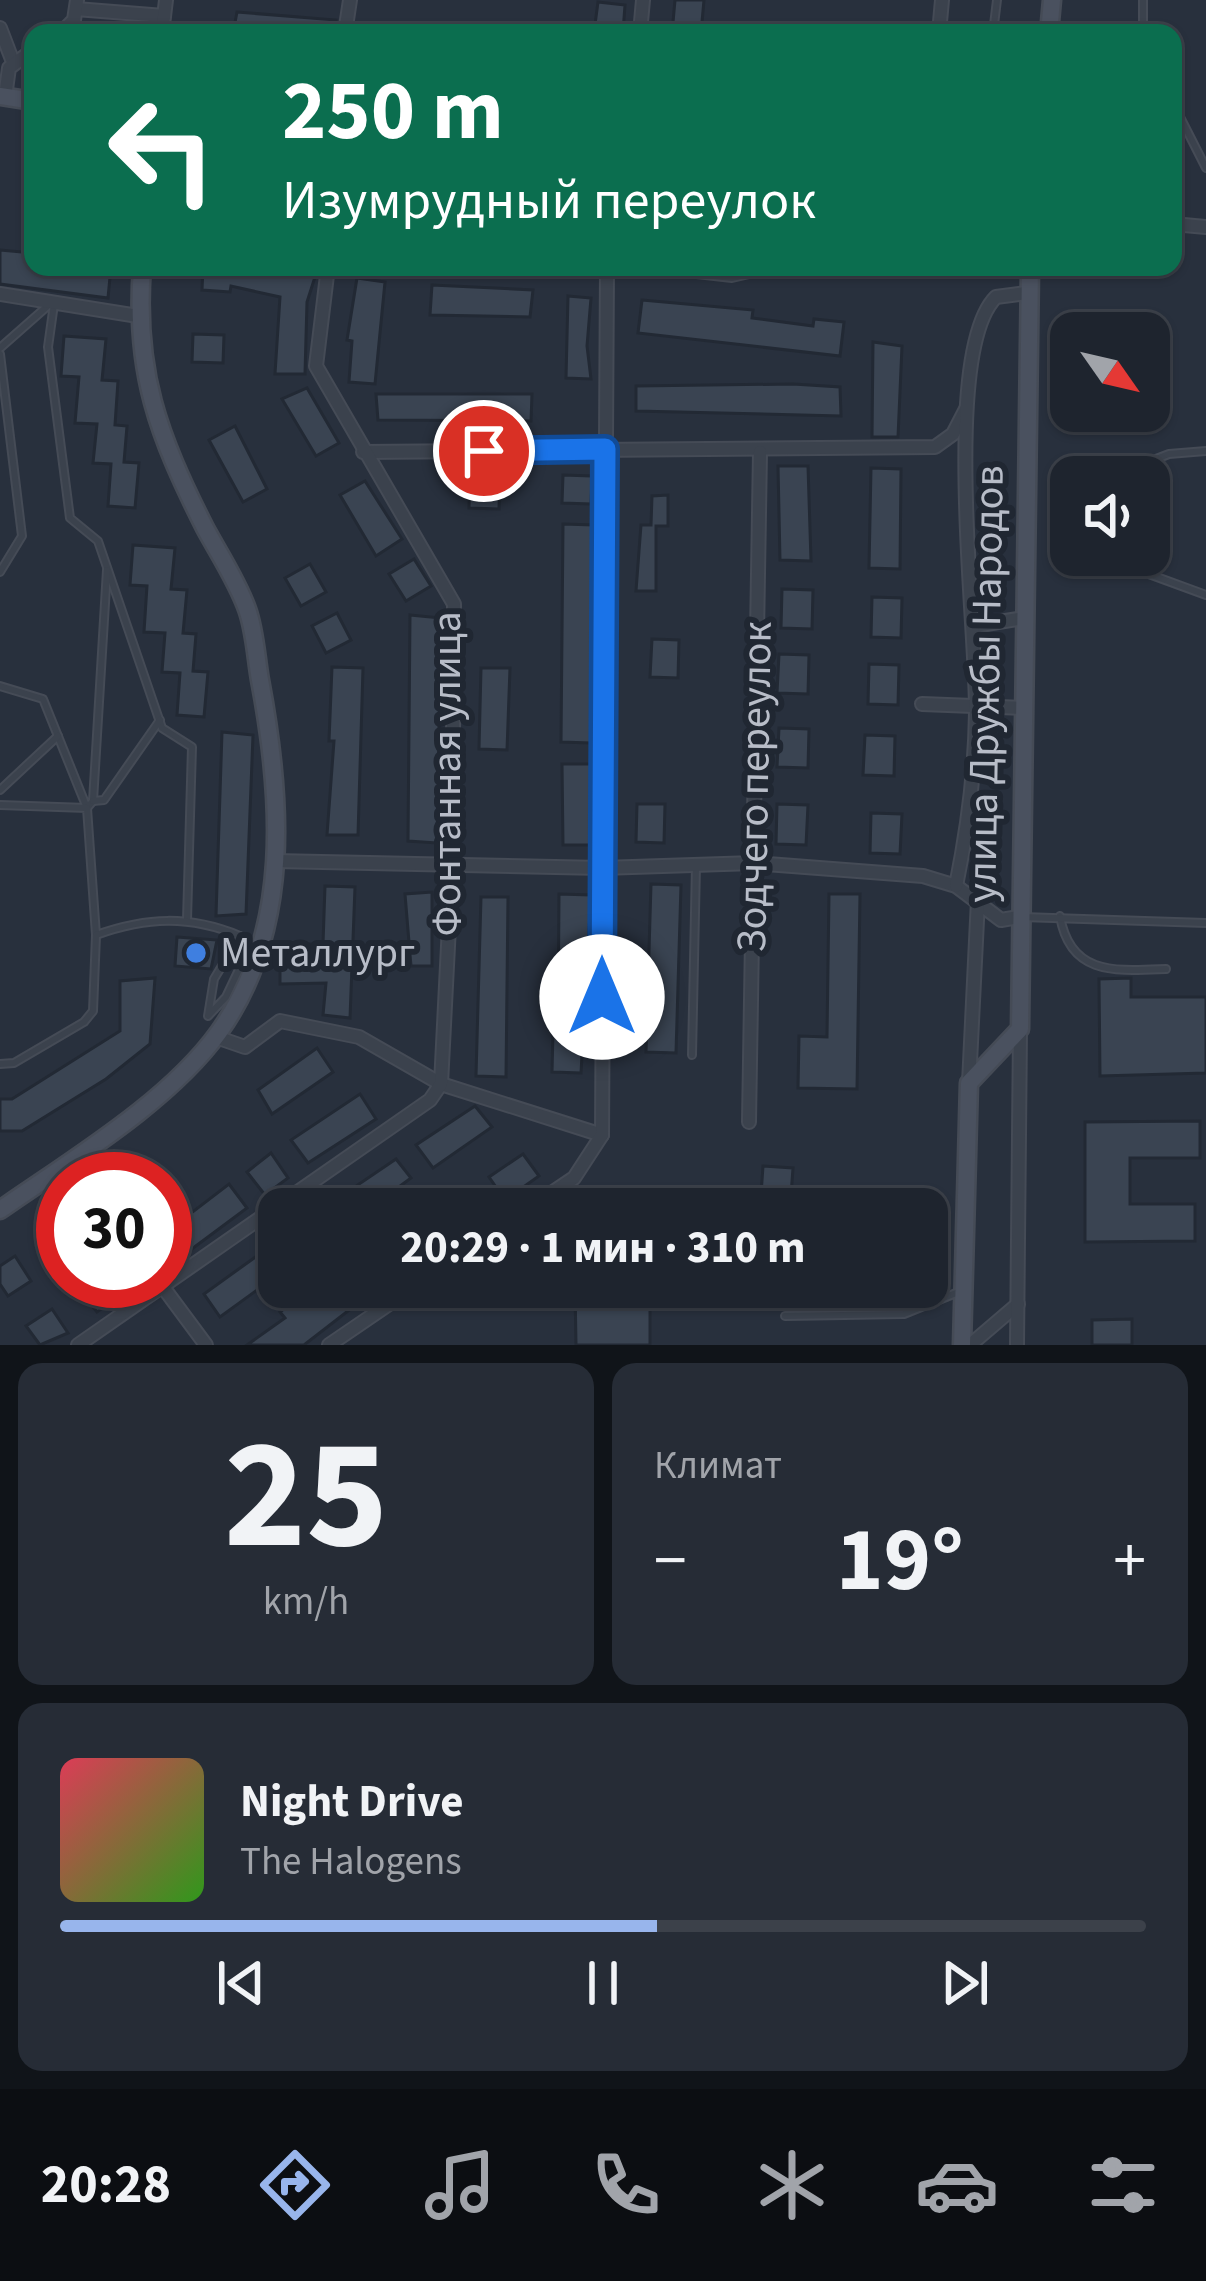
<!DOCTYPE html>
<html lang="ru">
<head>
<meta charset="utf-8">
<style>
  :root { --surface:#1e242e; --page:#262c36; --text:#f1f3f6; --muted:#a1a4aa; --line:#3c414a; --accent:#98b5ec }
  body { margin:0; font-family:"Source Sans 3",sans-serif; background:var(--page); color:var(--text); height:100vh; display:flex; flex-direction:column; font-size:45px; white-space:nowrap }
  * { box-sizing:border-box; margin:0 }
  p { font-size:39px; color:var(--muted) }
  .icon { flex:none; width:66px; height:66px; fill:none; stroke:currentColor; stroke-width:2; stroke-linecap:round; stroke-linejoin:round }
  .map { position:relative; height:1345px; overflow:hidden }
  .panel { display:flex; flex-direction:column; gap:18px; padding:18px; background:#101419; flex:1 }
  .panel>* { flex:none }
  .top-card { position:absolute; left:24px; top:24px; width:1158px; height:252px; border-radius:24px; box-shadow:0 3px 9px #0004,0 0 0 3px var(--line); background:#0b6e4f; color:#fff; overflow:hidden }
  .needle { width:78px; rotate:124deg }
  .tools { position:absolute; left:1050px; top:312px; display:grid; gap:24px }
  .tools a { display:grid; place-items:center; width:120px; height:120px; border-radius:24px; background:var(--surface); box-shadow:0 3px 9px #0004,0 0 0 3px var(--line); font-size:60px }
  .speed { position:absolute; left:36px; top:1152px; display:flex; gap:24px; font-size:60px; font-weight:700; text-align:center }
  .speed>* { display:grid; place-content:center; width:156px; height:156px; border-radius:50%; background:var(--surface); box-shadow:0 3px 9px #0004,0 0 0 3px var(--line); line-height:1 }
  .speed .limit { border:18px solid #d22; background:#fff; color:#111 }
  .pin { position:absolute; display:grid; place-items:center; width:102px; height:102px; color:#fff; margin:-51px; border:6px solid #fff; border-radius:50%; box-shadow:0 3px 12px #0007 }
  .me { position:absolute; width:132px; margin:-66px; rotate:0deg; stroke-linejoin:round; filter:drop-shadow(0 0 9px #0008) }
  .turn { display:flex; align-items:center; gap:42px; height:252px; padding:0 60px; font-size:54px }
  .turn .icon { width:156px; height:156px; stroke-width:2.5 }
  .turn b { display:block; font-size:84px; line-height:102px }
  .big { font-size:90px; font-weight:700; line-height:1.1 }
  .panel .card { flex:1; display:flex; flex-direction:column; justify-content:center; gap:18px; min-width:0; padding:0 42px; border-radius:24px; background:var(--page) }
  .panel .dial { align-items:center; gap:0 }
  .dial b { font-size:156px; line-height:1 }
  .song { display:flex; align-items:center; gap:36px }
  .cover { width:144px; height:144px; border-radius:18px; background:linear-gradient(135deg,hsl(350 70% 55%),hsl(110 70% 35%)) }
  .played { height:12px; border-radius:6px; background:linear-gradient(90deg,var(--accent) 55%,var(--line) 55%) }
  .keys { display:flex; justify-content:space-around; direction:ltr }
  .heat { display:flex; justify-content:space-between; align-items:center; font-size:66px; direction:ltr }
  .panel .tiles { flex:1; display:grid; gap:18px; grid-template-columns:1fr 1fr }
  .card:last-child { grid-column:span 2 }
  .trip { position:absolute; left:258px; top:1188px; width:690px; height:120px; border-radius:24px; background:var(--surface); box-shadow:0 3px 9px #0004,0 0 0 3px var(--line); font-weight:700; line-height:120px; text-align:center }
  .dock { display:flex; height:192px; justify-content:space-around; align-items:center; background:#0c0e12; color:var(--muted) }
  .dock .icon { width:84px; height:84px }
  .dock .on { color:var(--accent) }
  .dock b { font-size:54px; color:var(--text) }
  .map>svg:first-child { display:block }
  .building { fill:#3a4452; stroke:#222934; stroke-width:3 }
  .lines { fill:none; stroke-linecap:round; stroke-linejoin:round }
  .lane-casing { stroke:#454b56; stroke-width:10 }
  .street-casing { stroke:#454b56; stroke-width:16 }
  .secondary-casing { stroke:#454b56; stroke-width:21 }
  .lane { stroke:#3b424d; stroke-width:6 }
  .street { stroke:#3b424d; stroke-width:12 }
  .secondary { stroke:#4a515f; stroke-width:16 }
  .route-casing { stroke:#114b97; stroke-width:30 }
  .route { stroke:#1a73e8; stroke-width:21 }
  .shop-dot { fill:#3f7fe0; stroke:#202732; stroke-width:4.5 }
  .labels { text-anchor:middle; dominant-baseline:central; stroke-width:12; stroke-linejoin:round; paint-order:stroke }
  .street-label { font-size:42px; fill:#b8bdc8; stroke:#202732 }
  .poi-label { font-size:42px; fill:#b8bdc8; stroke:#202732; text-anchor:start }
</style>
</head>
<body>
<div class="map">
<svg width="1206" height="1345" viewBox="0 0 1206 1345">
  <rect width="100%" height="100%" fill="#28303d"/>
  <g class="building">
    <path d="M675 0H704L701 33H672Z"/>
    <path d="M598 2 625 5 623 32H594Z"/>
    <path d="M237 12 336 20 335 33H233Z"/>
    <path d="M0 250 33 253V267H111L108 298 0 284Z"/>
    <path d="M203 267H266L315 277 307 302 305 374H275L280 297 231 286 230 292 202 290Z"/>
    <path d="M357 278 385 282 375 384 349 382 352 341 347 340Z"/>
    <path d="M432 285 533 290 530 317 430 315Z"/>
    <path d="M568 296 591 298 587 346 591 379 566 378Z"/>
    <path d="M642 300 753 310 752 318 813 326 814 319 844 322 840 356 638 333Z"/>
    <path d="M193 334 224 335 223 363 192 362Z"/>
    <path d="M64 336 106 339 102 380 118 381 115 425 127 426 124 462 139 463 135 508 108 506 111 464 93 463 97 424 75 423 79 377 61 376Z"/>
    <path d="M873 342 902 346 898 437H872Z"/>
    <path d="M793 384 840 387 841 416 636 411V386Z"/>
    <path d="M307 388 339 443 316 456 282 399Z"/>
    <path d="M376 394H532L531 421 378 420Z"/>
    <path d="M235 426 267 489 243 502 209 440Z"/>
    <path d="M778 466H808L811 561 780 560Z"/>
    <path d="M470 468 500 469 499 509 469 508Z"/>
    <path d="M871 468 901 469 900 569 869 568Z"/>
    <path d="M563 475 592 476 591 504 562 503Z"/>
    <path d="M365 481 402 539 376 556 340 495Z"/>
    <path d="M668 495V526H656V591H636L641 525H651L652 496Z"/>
    <path d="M563 524 594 525 591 743 561 742Z"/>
    <path d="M133 545 175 548 171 589 187 590 183 633 196 634 193 671 208 672 204 717 177 715 180 673 162 672 165 633 144 632 147 586 130 585Z"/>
    <path d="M414 559 431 586 406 601 389 574Z"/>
    <path d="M310 564 326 592 301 606 285 578Z"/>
    <path d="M782 589 813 590 812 629 781 628Z"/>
    <path d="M872 597 902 598 901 638 871 637Z"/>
    <path d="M337 613 351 640 326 653 312 626Z"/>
    <path d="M410 615 441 618 437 843 408 841Z"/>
    <path d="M652 639 679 640 678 678 650 677Z"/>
    <path d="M779 654 809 655 808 694 777 693Z"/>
    <path d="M869 664 899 665 898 705 868 704Z"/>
    <path d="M332 667 363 668 358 835H327L334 741H329Z"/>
    <path d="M481 668H510L507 750 479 749Z"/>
    <path d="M779 728 809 729 808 768 777 767Z"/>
    <path d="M222 732 253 735 246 914 216 916Z"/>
    <path d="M865 735 895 736 894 776 863 775Z"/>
    <path d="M562 764H592L593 845H563Z"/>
    <path d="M637 804H665L664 843 636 842Z"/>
    <path d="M777 804 808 805 806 845 776 844Z"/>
    <path d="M871 813 902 814 900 854 870 853Z"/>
    <path d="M651 884 681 885 676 1053 646 1052Z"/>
    <path d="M325 886 355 887 350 1018 323 1015 326 983 280 984V944H323Z"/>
    <path d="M432 892V966H411L405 894Z"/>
    <path d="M559 894 591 895 581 1073 552 1072 553 1031H558Z"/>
    <path d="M829 894H860L857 1089 798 1088 799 1036 827 1037Z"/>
    <path d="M481 897H508L506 1077 476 1076Z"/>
    <path d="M177 937 217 940 211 969 175 966Z"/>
    <path d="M155 978 150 1044 106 1079 22 1131H0V1099H12L120 1031V981Z"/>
    <path d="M1131 978V997H1206V1073L1100 1076 1099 979Z"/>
    <path d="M317 1048 333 1072 272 1114 258 1090Z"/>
    <path d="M360 1094 376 1119 308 1163 291 1140Z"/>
    <path d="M475 1106 492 1127 433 1168 416 1145Z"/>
    <path d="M1200 1121V1158H1130V1204H1195V1241L1085 1242V1122Z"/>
    <path d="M271 1153 288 1178 265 1195 247 1172Z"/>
    <path d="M523 1154 539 1176 505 1200 489 1177Z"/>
    <path d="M396 1159 411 1178 369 1209H340L334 1201Z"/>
    <path d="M763 1166 793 1168 790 1209H760Z"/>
    <path d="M229 1184 247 1208 181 1257 165 1233Z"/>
    <path d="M279 1240V1274L220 1317 204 1294Z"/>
    <path d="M15 1256 31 1281 8 1296 0 1284V1266Z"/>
    <path d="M88 1281H116L124 1292 97 1312 78 1288Z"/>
    <path d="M331 1287H379L304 1345H247L285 1318 280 1312 302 1294 309 1303Z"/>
    <path d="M575 1287H650V1345H576Z"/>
    <path d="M52 1309 68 1333 40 1345 26 1326Z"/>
    <path d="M1132 1319V1345H1092V1320Z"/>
  </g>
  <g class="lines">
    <g class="lane-casing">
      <g id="lane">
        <path d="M1143 0V23L1153 33"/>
        <path d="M993 33 997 0"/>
        <path d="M1173 56 1178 113 1206 168"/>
        <path d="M634 267 732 278 779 267"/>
        <path d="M54 304 48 347 70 518 98 541 162 728 192 747 187 920"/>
        <path d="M0 348 51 303"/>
        <path d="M0 354 22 536 0 572"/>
        <path d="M1109 477 1169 454 1206 451"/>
        <path d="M1117 555 1135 569 1206 595"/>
        <path d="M0 686 43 699 87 808 93 801 107 570"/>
        <path d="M0 790 58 736"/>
        <path d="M93 801 104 800 160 720"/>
        <path d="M0 805 87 808 96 935"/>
        <path d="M1060 916C1070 976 1116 971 1166 969"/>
        <path d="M1022 917 1206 923"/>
        <path d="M240 936 214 979 208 1016 226 997 245 957"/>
        <path d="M692 1055 696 865"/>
        <path d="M0 1064 14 1063 84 1022 93 1011 96 935C147 917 189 915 240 936L251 959"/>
        <path d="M785 1316 904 1314 961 1291"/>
      </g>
    </g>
    <g class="street-casing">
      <g id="street">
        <path d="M76 9 164 16"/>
        <path d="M0 28 13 62"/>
        <path d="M61 33 74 20 77 0"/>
        <path d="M162 33 166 0"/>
        <path d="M345 33 350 0"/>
        <path d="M640 33 643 0"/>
        <path d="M939 33 942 0"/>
        <path d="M5 97 9 68 33 50"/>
        <path d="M1173 224 1206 227"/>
        <path d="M0 294 138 316"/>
        <path d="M363 452 935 447 953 434 966 409"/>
        <path d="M974 626 1024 618"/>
        <path d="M922 704 1022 708"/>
        <path d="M275 861 602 868 754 863 923 876 956 886 1001 920 1019 917"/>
        <path d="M956 886C968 827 975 773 976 713 977 628 941 351 996 297L1027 293"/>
        <path d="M216 1037 245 1047 280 1021 359 1037 441 1084 602 1135"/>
        <path d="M969 1083 978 900"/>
        <path d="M749 1122 760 452"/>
        <path d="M71 1161 84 1179"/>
        <path d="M528 1209 574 1178 602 1135 607 267"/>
        <path d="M160 1283 206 1345"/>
        <path d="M78 1345 430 1100 441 1084 452 867 454 604 316 366 328 267"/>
        <path d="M329 1345 414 1287"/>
        <path d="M970 1345 1018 1304"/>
        <path d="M1017 1345 1020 1030"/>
      </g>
    </g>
    <g class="secondary-casing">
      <g id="secondary">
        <path d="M1049 33 1052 0"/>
        <path d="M0 96 33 101"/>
        <path d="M0 1210C70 1161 169 1102 219 1032 292 930 282 797 260 680 256 657 255 631 247 609 237 581 219 554 205 528 158 435 134 372 142 267"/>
        <path d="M962 1345 969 1083 1020 1029 1030 267"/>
      </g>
    </g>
    <use href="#lane" class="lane"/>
    <use href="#street" class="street"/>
    <use href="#secondary" class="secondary"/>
  </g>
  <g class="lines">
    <g class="route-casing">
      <path id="route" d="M484 451 605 449 602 997"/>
    </g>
    <use href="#route" class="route"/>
  </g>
  <circle class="shop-dot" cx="196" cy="953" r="12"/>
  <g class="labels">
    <g class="street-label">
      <text transform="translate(986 684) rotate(-89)">улица Дружбы Народов</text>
      <text transform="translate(447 774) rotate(-90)">Фонтанная улица</text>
      <text transform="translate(755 787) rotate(-89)">Зодчего переулок</text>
    </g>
    <g class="poi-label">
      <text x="220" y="953">Металлург</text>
    </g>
  </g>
</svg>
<div class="tools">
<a><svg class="needle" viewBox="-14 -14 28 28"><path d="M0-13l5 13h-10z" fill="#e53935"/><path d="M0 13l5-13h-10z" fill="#a1a4aa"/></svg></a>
<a><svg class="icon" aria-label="sound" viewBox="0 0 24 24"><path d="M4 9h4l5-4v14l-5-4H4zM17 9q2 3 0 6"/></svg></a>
</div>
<div class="speed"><div class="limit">30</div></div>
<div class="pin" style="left:484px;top:451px;background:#d93025"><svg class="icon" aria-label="arrive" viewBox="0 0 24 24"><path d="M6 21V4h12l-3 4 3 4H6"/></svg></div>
<svg class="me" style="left:602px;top:997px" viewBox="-20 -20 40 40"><circle r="19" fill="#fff"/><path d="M0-13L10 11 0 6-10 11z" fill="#1a73e8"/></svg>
<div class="trip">20:29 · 1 мин · 310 m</div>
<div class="top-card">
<div class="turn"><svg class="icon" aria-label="left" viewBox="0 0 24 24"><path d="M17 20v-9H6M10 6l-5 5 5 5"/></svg><div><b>250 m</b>Изумрудный переулок</div></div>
</div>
</div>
<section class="panel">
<div class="tiles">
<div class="card dial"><b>25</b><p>km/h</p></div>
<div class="card"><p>Климат</p>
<div class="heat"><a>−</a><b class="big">19°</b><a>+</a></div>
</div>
<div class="card">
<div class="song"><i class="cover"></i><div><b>Night Drive</b><p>The Halogens</p></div></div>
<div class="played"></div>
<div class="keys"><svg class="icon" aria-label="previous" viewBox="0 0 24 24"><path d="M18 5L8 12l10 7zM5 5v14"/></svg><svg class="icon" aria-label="pause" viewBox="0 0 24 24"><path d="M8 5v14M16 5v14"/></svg><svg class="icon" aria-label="next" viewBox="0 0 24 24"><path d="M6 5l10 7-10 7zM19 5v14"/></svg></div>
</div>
</div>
</section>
<nav class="dock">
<b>20:28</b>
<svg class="icon on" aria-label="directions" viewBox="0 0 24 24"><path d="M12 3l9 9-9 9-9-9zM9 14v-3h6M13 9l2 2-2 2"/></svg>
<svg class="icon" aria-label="music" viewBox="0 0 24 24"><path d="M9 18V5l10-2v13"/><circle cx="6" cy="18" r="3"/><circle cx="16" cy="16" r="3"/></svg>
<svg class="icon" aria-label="phone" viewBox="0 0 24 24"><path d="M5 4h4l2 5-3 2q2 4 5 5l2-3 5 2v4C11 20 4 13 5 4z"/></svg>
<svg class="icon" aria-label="climate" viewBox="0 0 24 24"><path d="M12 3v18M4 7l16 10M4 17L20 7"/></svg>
<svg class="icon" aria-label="car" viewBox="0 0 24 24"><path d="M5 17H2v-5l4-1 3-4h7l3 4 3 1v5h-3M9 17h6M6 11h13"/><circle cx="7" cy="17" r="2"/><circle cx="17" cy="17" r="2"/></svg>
<svg class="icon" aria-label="filters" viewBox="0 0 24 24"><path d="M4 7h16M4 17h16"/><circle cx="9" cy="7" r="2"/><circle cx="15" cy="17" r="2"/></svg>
</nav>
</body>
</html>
